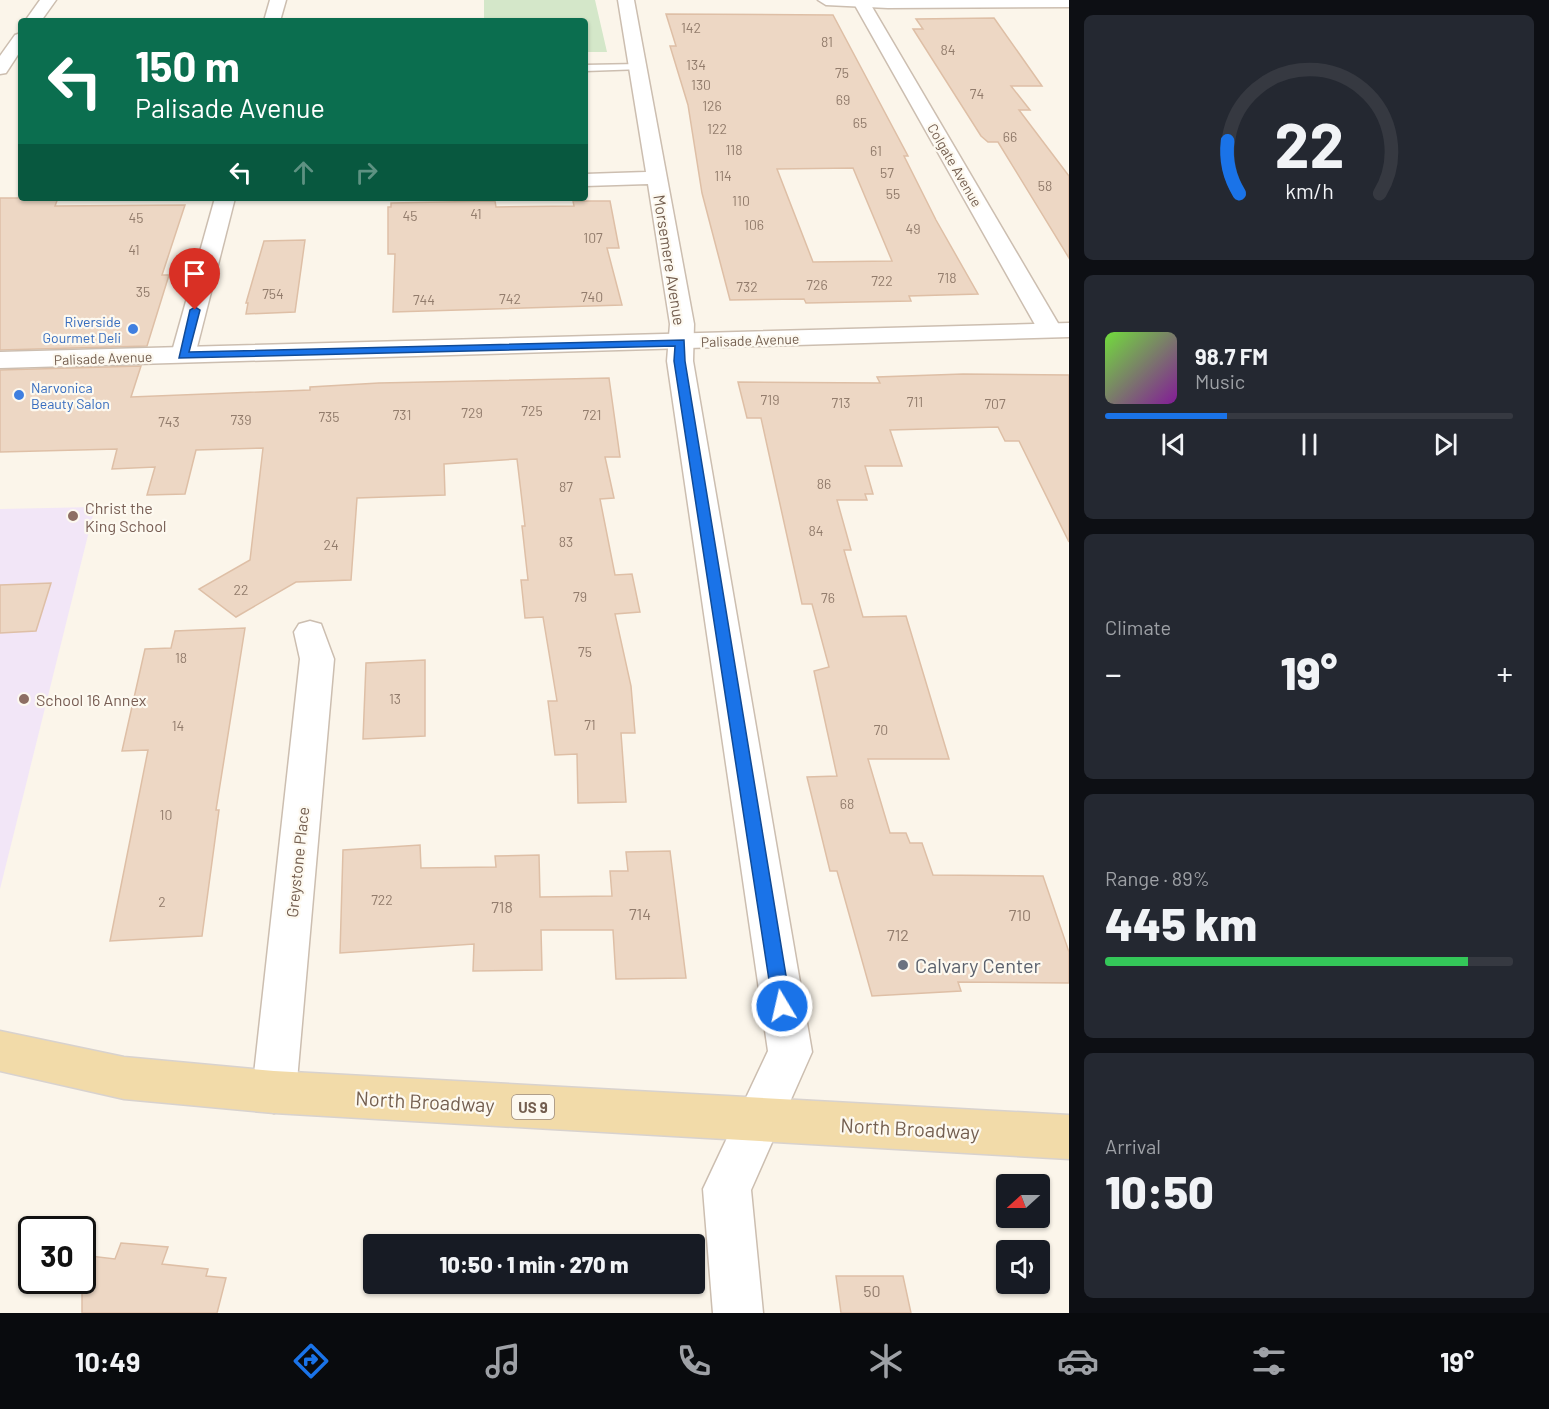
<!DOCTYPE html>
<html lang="en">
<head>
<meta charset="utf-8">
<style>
  :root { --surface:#171b24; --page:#242831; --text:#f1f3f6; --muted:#9ea1a6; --line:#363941; --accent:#1a73e8 }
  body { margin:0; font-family:Barlow,sans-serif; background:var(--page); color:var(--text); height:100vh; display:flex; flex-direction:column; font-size:22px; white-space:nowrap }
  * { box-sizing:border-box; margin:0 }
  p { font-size:20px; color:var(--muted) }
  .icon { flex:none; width:33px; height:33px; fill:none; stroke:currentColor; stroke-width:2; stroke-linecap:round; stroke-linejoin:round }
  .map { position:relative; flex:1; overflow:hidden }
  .details { display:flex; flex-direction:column; gap:15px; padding:15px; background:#0d0f14; width:480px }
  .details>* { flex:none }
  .banner { position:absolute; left:18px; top:18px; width:570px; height:183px; border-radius:6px; box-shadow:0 2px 4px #0004; background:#0b6e4f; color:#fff; overflow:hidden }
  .needle { width:39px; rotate:249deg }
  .fabs { position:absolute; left:996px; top:1174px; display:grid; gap:12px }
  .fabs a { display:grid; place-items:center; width:54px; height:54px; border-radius:6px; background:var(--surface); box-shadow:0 2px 4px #0004; font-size:30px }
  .speed { position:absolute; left:18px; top:1216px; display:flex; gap:12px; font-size:30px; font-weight:700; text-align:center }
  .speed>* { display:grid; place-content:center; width:78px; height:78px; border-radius:50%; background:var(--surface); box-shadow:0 2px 4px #0004; line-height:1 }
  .speed .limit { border:3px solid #111; border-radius:9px; background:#fff; color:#111 }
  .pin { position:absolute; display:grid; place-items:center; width:51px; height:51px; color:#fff; margin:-62px -26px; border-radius:50% 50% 50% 0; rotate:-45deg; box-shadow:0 0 6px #0007 }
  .pin .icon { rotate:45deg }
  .me { position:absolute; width:66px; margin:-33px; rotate:351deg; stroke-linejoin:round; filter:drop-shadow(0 0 4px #0008) }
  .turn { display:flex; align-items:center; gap:21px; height:126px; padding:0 18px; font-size:27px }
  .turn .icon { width:78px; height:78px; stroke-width:2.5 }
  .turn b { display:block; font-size:42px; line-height:51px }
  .lanes { display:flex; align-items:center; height:57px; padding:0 18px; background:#0003; justify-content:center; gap:30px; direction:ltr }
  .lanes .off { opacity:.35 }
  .big { font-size:45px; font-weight:800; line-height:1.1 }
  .details .tile { flex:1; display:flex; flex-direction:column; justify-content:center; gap:9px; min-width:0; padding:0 21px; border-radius:9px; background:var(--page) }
  .details .dial { align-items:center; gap:0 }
  .dial svg { height:156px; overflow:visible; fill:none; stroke:var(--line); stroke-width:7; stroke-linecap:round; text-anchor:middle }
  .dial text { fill:var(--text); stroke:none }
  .song { display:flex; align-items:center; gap:18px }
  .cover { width:72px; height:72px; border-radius:9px; background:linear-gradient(135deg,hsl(100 70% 55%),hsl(290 70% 35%)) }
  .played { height:6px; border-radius:3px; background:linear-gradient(90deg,var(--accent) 30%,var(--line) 30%) }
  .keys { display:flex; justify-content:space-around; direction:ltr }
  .heat { display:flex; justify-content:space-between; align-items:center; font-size:33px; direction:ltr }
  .charge { height:9px; border-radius:4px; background:linear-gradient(90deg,#34c759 89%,var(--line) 0) }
  .trip { position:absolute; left:363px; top:1234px; width:342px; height:60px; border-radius:6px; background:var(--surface); box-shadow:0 2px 4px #0004; font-weight:800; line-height:60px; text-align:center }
  .menu { display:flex; height:96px; justify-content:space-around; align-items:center; background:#090b0e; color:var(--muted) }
  .menu .icon { width:42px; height:42px }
  .menu .selected { color:var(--accent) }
  .menu b { font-size:27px; color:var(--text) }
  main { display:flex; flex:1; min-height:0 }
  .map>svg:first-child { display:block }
  .education { fill:#f2e6f7 }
  .green { fill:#d4e7c9 }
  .building { fill:#edd7c4; stroke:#debfa6; stroke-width:1.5; fill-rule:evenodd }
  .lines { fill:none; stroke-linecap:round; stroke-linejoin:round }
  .service-casing { stroke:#ccbeb0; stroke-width:3 }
  .minor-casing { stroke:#ccbeb0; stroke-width:3 }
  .tertiary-casing { stroke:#ccbeb0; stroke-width:3 }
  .primary-casing { stroke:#d8d2ce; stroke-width:3 }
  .service { fill:#fff; fill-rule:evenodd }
  .minor { fill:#fff; fill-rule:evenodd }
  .tertiary { fill:#fff; fill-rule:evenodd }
  .primary { fill:#f2dba9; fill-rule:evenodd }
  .route { fill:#1a73e8; stroke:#114b97; stroke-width:1.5 }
  .shop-dot { fill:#3f7fe0; stroke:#fdf9f0; stroke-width:2 }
  .education-dot { fill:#8d6e63; stroke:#fdf9f0; stroke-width:2 }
  .worship-dot { fill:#6b7280; stroke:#fdf9f0; stroke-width:2 }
  .labels { text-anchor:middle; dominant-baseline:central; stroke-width:4.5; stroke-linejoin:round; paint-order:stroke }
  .number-label { font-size:14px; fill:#927c6c }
  .far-street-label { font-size:14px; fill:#735e4f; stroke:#fdf9f0 }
  .far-shop-label { font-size:14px; fill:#366cbe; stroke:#fdf9f0; text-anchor:end }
  .shield { fill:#fdf9f0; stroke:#9c8c7f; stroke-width:1.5 }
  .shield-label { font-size:15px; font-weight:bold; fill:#735e4f }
  .street-label { font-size:16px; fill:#735e4f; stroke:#fdf9f0 }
  .education-label { font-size:16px; fill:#785e54; stroke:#fdf9f0; text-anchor:start }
  .near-number-label { font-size:16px; fill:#927c6c }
  .near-worship-label { font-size:20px; fill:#5b616d; stroke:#fdf9f0; text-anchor:start }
  .near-street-label { font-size:20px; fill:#735e4f; stroke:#fdf9f0 }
</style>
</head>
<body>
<main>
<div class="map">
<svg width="1069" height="1313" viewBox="0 0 1069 1313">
  <rect width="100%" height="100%" fill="#fbf5ea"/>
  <path class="education" d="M95 507 0 889V509Z"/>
  <path class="green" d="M484 0H595L607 52H585V21H484Z"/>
  <g class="building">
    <path d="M666 14 833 15 908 156H904L936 220 978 294 909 296 911 301 806 303 804 299 730 300 702 193 688 105 670 46H676ZM853 168 892 261 813 262 777 169Z"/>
    <path d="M994 18 1042 86H1011L1030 110H1019L1069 176V258L998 142H988L981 136 913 29H923L916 19Z"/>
    <path d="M0 198H58L55 206 185 205 162 275H169L147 346 0 350Z"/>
    <path d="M495 201 496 207 574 206 573 201H610L619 248H607L622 305 393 312 395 254H388V207H391V203Z"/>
    <path d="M305 240 295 312 246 314 248 303H246L264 241Z"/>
    <path d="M141 366 131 397 310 390V387L379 383 609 378 620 457H605L614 498 600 499 615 575 632 574 640 612 615 614 631 686 635 733H621L626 802 578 803 577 754 555 755 548 701H557L543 617 525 618 521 580H528L522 526H525L517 459 444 464 445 495 357 498 351 580 296 582 236 617 199 589 250 560 263 448 196 450 185 494 147 495 155 467 112 469 117 449 0 452V370Z"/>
    <path d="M963 374 1069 375V542L1019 441H1005L998 427 890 430 902 466H865L873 494H865L867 500H837L851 550H844L863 617 906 616 949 759H868L890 833H906L910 843H922L933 875 1043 876 1069 952V983L958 982 961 991 872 996 837 871H830L807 777 837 776 814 671 829 667 812 604H802L761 418H747L738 382 880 383 877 377Z"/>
    <path d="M51 583 36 631 0 633V585Z"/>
    <path d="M245 628 216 810H219L202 936 110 941 148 750 122 751 145 649 171 648 175 631Z"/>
    <path d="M425 660V736L363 739 366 663Z"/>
    <path d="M420 845 421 868 496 867 495 856 539 855 540 897 612 896 610 871H628L626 852 670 851 686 978 616 979 613 930H541L542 970 473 971 474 944 340 953 343 850Z"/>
    <path d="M121 1243 168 1247 162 1264 208 1269 206 1276 226 1278 217 1313H82V1255L115 1259Z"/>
    <path d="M836 1276H903L911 1313H841Z"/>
  </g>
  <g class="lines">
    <g class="service-casing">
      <path id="service" d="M639 64 644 67 643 69 585 71V65Z"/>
    </g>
    <g class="minor-casing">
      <g id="minor">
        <path d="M40 0H56L41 21H25Z"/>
        <path d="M270 0H286L280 21H264Z"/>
        <path d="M618 0H634L694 324 693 361 812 1052 751 1190 763 1313H713L703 1189 768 1051 667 361 670 324 648 184 585 186V174L646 172Z"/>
        <path d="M852 0H868L1062 330 1059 335 1050 337 1041 335 1038 330Z"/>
        <path d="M21 33V50L6 73 0 74V56L15 35Z"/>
        <path d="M215 198H235L195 355 192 360 183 362 174 360 171 355Z"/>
        <path d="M310 621 321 624 334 659 296 1092 290 1107 274 1113 258 1107 252 1092 300 659 294 632 299 624Z"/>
      </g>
    </g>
    <g class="tertiary-casing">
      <g id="tertiary">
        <path d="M818 0H1069V7L888 8 826 5Z"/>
        <path d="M1069 323V337L0 368V352Z"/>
      </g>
    </g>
    <g class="primary-casing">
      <path id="primary" d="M0 1031 124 1057 274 1071 1069 1115V1159L274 1113 124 1099 0 1071Z"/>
    </g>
    <use href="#service" class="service"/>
    <use href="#minor" class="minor"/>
    <use href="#tertiary" class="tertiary"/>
    <use href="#primary" class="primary"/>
  </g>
  <path class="route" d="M195 307 200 310 189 352 684 340 685 361 791 1006 788 1012 782 1014 776 1012 773 1006 674 361 675 346 179 358 190 310Z"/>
  <g class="shop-dot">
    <circle cx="133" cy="329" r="6"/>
    <circle cx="19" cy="395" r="6"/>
  </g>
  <g class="education-dot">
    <circle cx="73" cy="516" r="6"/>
    <circle cx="24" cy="699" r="6"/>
  </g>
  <circle class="worship-dot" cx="903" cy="965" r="6"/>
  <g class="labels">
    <g class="number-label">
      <text x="691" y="27">142</text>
      <text x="827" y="41">81</text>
      <text x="948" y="49">84</text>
      <text x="696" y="64">134</text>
      <text x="842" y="72">75</text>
      <text x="701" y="84">130</text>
      <text x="977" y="93">74</text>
      <text x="843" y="99">69</text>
      <text x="712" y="105">126</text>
      <text x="860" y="122">65</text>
      <text x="717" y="128">122</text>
      <text x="1010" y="136">66</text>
      <text x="734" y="149">118</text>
      <text x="876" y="150">61</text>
      <text x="887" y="172">57</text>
      <text x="723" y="175">114</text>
      <text x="1045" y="185">58</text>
      <text x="893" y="193">55</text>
      <text x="741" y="200">110</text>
      <text x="476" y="213">41</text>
      <text x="410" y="215">45</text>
      <text x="136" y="217">45</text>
      <text x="754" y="224">106</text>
      <text x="913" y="228">49</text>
      <text x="593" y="237">107</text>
      <text x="134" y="249">41</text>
      <text x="947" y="277">718</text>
      <text x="882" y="280">722</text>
      <text x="817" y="284">726</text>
      <text x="747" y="286">732</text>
      <text x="143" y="291">35</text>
      <text x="273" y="293">754</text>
      <text x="592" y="296">740</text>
      <text x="510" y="298">742</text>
      <text x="424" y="299">744</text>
      <text x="770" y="399">719</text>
      <text x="915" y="401">711</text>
      <text x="841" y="402">713</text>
      <text x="995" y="403">707</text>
      <text x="532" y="410">725</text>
      <text x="472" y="412">729</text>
      <text x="402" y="414">731</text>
      <text x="592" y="414">721</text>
      <text x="329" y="416">735</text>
      <text x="241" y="419">739</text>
      <text x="169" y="421">743</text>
      <text x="824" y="483">86</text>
      <text x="566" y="486">87</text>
      <text x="816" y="530">84</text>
      <text x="566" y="541">83</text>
      <text x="331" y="544">24</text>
      <text x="241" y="589">22</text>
      <text x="580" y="596">79</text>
      <text x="828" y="597">76</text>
      <text x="585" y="651">75</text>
      <text x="181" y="657">18</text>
      <text x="395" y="698">13</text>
      <text x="590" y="724">71</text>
      <text x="178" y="725">14</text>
      <text x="881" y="729">70</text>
      <text x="847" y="803">68</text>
      <text x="166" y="814">10</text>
      <text x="382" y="899">722</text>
      <text x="162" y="901">2</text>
    </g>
    <g class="far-street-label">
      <text transform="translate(955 165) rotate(60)">Colgate Avenue</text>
      <text transform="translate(750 340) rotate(-2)">Palisade Avenue</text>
      <text transform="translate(103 358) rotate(-2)">Palisade Avenue</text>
    </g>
    <g class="far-shop-label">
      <text x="121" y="321">Riverside<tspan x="121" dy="16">Gourmet Deli</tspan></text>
      <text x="31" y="387" text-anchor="start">Narvonica<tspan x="31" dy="16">Beauty Salon</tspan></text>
    </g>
    <rect class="shield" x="512" y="1095" width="42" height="24" rx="4.5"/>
    <g class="shield-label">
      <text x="533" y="1107">US 9</text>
    </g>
    <g class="street-label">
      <text transform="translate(670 260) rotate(81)">Morsemere Avenue</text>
      <text transform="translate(297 862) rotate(-84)">Greystone Place</text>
    </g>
    <g class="education-label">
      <text x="85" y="507">Christ the<tspan x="85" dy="18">King School</tspan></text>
      <text x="36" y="699">School 16 Annex</text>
    </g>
    <g class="near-number-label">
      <text x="502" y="906">718</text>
      <text x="640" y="913">714</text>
      <text x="1020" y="914">710</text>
      <text x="898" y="934">712</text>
      <text x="872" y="1290">50</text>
    </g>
    <g class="near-worship-label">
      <text x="915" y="965">Calvary Center</text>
    </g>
    <g class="near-street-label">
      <text transform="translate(425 1101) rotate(3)">North Broadway</text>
      <text transform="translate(910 1128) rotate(3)">North Broadway</text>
    </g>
  </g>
</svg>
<div class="fabs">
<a><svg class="needle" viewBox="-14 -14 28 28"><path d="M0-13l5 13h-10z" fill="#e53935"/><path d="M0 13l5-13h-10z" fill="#9ea1a6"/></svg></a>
<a><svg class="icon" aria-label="sound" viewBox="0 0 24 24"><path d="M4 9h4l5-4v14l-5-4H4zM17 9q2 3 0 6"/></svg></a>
</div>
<div class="speed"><div class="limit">30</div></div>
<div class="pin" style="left:195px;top:310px;background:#d93025"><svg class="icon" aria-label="arrive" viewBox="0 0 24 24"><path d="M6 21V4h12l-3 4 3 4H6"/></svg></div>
<svg class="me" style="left:782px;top:1006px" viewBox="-20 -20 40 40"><circle r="17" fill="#1a73e8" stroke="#fff" stroke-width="3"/><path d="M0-11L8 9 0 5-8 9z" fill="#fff"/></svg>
<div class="trip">10:50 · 1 min · 270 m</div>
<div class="banner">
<div class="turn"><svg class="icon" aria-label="left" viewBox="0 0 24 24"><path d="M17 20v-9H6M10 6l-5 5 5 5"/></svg><div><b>150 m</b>Palisade Avenue</div></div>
<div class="lanes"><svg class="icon" aria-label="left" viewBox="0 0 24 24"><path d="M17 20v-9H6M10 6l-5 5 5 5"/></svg><svg class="icon off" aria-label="ahead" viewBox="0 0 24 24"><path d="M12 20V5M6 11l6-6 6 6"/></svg><svg class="icon off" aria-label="right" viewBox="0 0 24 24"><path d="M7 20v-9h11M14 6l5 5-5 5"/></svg></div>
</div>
</div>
<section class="details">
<div class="tile dial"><svg viewBox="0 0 100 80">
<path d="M14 69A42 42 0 1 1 86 69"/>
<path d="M14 69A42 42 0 0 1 8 42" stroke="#1a73e8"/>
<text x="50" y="56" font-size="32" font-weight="700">22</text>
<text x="50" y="72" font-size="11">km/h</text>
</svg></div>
<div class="tile">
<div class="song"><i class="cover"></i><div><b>98.7 FM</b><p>Music</p></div></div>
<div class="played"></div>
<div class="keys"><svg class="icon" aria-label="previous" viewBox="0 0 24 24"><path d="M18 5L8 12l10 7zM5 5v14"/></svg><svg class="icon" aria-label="pause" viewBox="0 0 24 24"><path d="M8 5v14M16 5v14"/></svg><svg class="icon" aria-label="next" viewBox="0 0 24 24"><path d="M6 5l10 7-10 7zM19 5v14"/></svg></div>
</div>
<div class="tile"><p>Climate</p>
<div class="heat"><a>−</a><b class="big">19°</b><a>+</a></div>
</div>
<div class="tile"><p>Range · 89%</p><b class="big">445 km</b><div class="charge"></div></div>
<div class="tile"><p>Arrival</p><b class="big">10:50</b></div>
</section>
</main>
<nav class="menu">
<b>10:49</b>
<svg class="icon selected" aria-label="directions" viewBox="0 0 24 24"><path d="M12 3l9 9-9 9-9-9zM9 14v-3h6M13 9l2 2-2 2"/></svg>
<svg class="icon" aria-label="music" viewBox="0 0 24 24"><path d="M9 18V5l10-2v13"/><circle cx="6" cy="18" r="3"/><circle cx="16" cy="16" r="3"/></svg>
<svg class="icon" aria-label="phone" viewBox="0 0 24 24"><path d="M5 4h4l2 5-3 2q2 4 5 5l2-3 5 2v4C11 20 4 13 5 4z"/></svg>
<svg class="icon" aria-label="climate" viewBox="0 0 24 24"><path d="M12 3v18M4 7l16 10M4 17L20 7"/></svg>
<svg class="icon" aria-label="car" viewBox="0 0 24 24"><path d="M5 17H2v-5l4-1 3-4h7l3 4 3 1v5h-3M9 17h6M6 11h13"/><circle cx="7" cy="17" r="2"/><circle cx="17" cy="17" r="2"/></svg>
<svg class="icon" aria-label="filters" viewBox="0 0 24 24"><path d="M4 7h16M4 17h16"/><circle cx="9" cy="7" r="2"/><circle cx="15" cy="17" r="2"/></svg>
<b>19°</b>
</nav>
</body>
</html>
